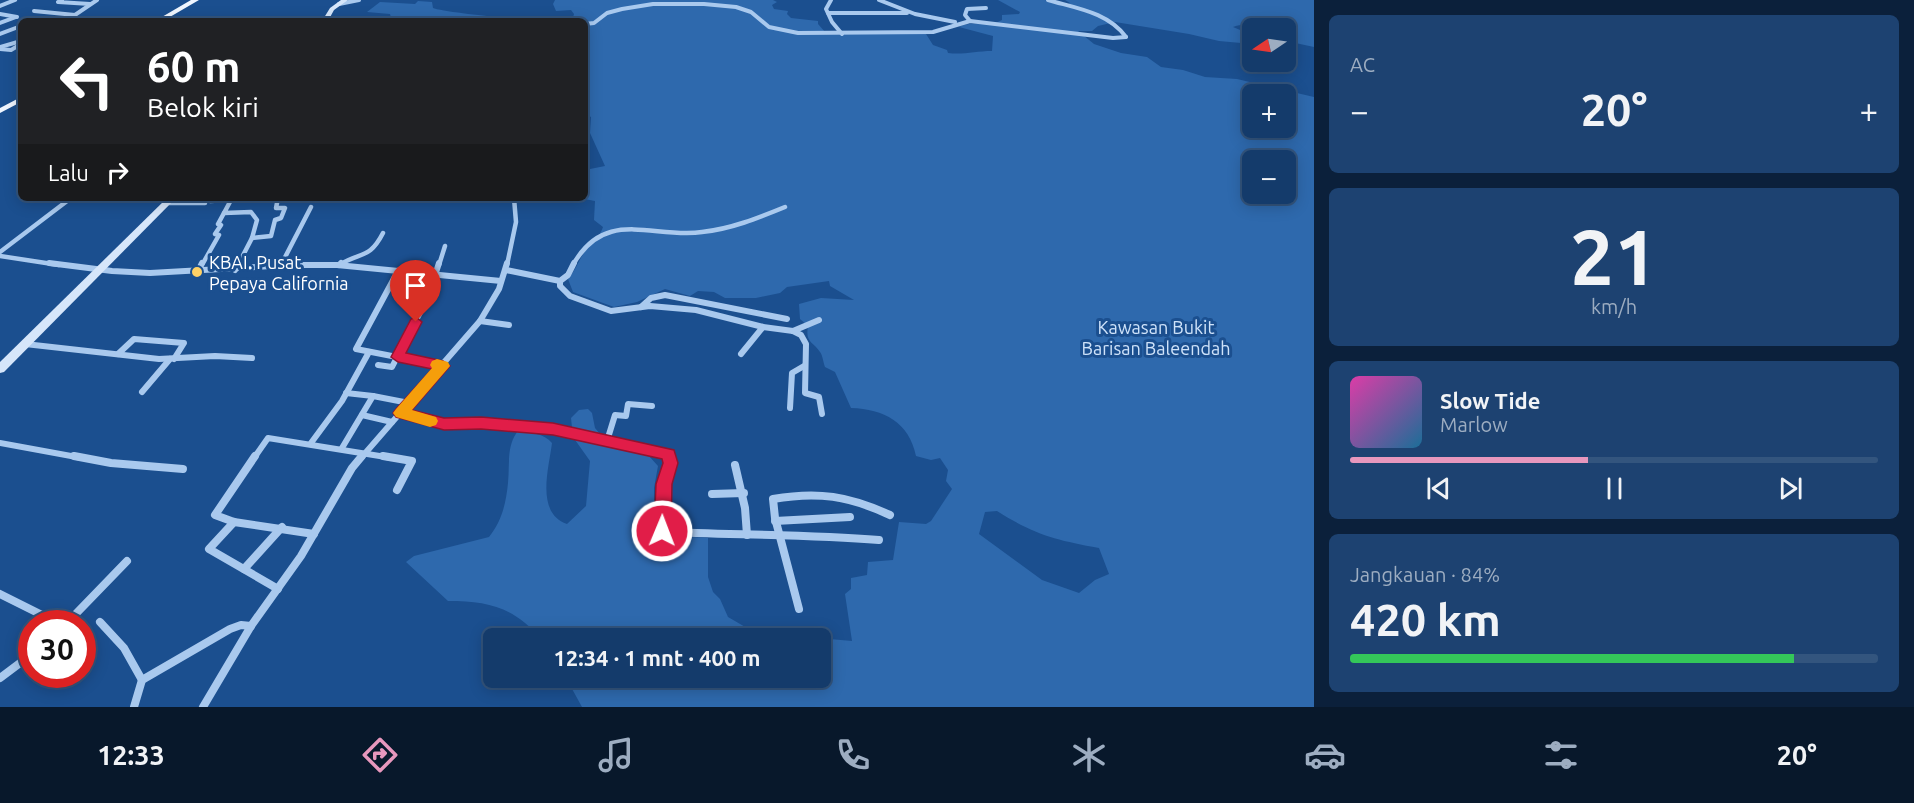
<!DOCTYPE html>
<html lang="id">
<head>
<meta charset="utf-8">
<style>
  :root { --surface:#143b6b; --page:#1d4271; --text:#f1f3f6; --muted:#9dadc1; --line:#33557e; --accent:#e797bd }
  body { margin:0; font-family:Ubuntu,sans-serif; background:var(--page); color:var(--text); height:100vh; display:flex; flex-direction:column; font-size:22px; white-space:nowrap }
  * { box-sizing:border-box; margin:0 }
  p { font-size:20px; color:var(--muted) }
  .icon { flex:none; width:33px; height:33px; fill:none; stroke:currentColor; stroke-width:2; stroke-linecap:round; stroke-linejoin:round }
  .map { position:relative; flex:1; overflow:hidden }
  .details { display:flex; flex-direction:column; gap:15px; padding:15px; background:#0b203b; width:600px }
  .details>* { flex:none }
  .hud { position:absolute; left:18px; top:18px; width:570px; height:183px; border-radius:9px; box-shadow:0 3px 15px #0003,0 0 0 2px var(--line); background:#202124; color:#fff; overflow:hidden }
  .needle { width:39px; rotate:257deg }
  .fabs { position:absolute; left:1242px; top:18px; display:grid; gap:12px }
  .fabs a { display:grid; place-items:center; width:54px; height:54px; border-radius:9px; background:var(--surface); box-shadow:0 3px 15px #0003,0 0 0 2px var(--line); font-size:30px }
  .speed { position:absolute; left:18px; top:610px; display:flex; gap:12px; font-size:30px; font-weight:700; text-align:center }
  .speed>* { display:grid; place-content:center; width:78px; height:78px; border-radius:50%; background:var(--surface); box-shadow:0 3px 15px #0003,0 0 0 2px var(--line); line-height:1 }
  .speed .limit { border:9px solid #d22; background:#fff; color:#111 }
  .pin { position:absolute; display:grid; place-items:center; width:51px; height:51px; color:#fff; margin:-62px -26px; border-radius:50% 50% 50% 0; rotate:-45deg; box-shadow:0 0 6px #0007 }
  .pin .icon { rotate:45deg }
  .me { position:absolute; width:66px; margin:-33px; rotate:1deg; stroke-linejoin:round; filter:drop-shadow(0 0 4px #0008) }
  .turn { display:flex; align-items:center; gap:21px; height:126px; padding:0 30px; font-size:27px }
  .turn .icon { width:78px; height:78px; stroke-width:2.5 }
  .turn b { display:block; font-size:42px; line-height:51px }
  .then { display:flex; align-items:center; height:57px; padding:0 30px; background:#0003; gap:12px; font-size:22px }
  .big { font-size:45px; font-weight:600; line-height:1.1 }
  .details .card { flex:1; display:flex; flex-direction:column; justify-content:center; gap:9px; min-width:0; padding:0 21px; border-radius:9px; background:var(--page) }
  .details .dial { align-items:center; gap:0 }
  .dial b { font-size:78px; line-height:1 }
  .song { display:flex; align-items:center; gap:18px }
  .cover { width:72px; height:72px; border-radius:9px; background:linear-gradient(135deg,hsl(320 70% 55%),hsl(200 70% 35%)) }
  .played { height:6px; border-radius:3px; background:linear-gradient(90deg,var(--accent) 45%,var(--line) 45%) }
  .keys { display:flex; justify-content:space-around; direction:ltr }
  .heat { display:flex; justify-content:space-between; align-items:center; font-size:33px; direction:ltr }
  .charge { height:9px; border-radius:4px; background:linear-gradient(90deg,#34c759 84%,var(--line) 0) }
  .trip { position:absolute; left:483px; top:628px; width:348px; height:60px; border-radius:9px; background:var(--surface); box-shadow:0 3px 15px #0003,0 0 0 2px var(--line); font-weight:600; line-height:60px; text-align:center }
  .menu { display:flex; height:96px; justify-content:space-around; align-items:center; background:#08182b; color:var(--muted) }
  .menu .icon { width:42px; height:42px }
  .menu .on { color:var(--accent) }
  .menu b { font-size:27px; color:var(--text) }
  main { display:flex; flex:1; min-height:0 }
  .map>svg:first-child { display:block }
  .green { fill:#2e69ad; fill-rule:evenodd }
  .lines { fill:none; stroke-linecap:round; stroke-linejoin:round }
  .street-far3 { stroke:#a9c9ee; stroke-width:4 }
  .street-far2 { stroke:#a9c9ee; stroke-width:4.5 }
  .street-far1 { stroke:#a9c9ee; stroke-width:6 }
  .street { stroke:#a9c9ee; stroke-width:8 }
  .secondary { fill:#d6e6fa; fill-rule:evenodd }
  .primary { fill:#f0f6ff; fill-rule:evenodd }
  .route { fill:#e11d48; stroke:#92132f; stroke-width:1.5 }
  .slow { fill:#f59e0b }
  .poi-dot { fill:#ffd166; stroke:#1b4f8f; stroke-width:2 }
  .labels { text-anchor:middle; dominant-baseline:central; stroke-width:6; stroke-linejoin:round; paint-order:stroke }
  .poi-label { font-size:18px; fill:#fff; stroke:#1b4f8f; text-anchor:start }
  .park-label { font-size:18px; fill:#cfe3fa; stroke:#1b4f8f }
</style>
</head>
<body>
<main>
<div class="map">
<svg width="1314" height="707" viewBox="0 0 1314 707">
  <rect width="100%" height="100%" fill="#1b4f8f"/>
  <g class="green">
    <path d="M555 0H773L777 2 772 5 774 9 788 11 787 14 791 18 818 21V24L825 32 918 31 926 34 933 45 947 50 948 53C963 55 976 51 992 51L993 36 959 27C973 19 989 28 1002 20V15L1019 14 1020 12 998 0H1045L1066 6 1070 3 1065 0H1314V47L1286 41V36H1288L1286 28C1268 28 1249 20 1233 27L1252 35V44L1219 41 1189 34 1115 22 1098 26 1092 31H1078L1094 44 1121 53 1147 57 1161 67 1183 70 1205 77 1237 79 1314 97V707H582L566 678H820V639H803L807 637 852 641 845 594 851 589V578L867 575 868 562 893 560 899 522 926 524 931 521 952 489 946 481 948 470 940 458 931 460 916 456C909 422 884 409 851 408L835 372 825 367C823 362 823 356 820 352 813 341 805 343 808 326L800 319 799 304 821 298 854 300 830 286 829 281 787 287 780 293 756 298H725L714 292 698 291 690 296 665 289 637 302 614 307 573 292 568 279C576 270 579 259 586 250 592 242 600 237 603 227L594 220 595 201 579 198H585V170L605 166 590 133 591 117 585 114V21H572L574 14 571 10 556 11 553 4ZM1252 94H1286V128H1252ZM1252 160H1286V194H1252ZM997 511C1035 535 1056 540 1099 548L1109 574 1095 580 1079 593 1042 580 979 534 985 512Z"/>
    <path d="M418 1 432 2 433 8C439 11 486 16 496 17 502 17 506 16 511 16L498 21H392L390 14 367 12 380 2 415 4Z"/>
    <path d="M588 409 592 413 595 428 610 446 649 456 658 466 654 488V530L660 535 708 538V577L713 592 720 599 728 617 747 628 767 633 786 628 796 629 798 639H541C514 607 488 601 448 601L406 562 414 556 489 537C502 521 506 503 508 483 510 465 506 446 518 431 530 433 544 433 552 443 549 468 535 513 567 524L586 506 590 461 573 437 571 418 579 410Z"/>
  </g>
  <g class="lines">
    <g class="street-far3">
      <path d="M62 0 58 2 90 4"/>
      <path d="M831 0 826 9 832 22 842 34"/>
      <path d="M879 0 915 14 955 22"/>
      <path d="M1048 0C1075 8 1108 12 1126 37"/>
      <path d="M339 4 359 0"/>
      <path d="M0 6 15 0"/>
      <path d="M34 11 75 15"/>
      <path d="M828 13H907"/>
      <path d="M0 14 17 17"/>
      <path d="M66 21 97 0"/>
      <path d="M970 21 965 15 967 9 986 8"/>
      <path d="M0 23 16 17"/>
      <path d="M585 24 594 23 607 13 622 9 653 4H704L736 7 751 12 769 27 798 33 933 32 970 21 1113 38 1126 37"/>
      <path d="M0 34 21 26"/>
      <path d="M0 47 21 41"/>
      <path d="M0 49 11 50 21 44"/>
    </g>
    <g class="street-far2">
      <path d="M231 200 224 213 251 212 257 220 252 238 238 265"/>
      <path d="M210 201 268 198"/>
      <path d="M168 203H205"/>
      <path d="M252 238 271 236 275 220 281 218 285 208H276L278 198"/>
      <path d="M0 252 71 198"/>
      <path d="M0 256 59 265"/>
      <path d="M202 265 219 235 215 234 221 225 218 224 224 213"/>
      <path d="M281 265 311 207"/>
      <path d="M296 265H331"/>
      <path d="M339 265C361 251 369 260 383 233"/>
      <path d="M439 265 445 246"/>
      <path d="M507 265 516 222 514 198"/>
      <path d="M573 265C605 207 653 239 702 232 731 229 758 218 785 207"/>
    </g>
    <g class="street-far1">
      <path d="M49 263 112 271 150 273 290 265H337L501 281"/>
      <path d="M339 265 341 263"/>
      <path d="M235 270 239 263"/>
      <path d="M506 270 560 281 568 275 574 263"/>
      <path d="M198 271 202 263"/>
      <path d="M398 271 356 349 443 366"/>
      <path d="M560 281V286L570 296 611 311 650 306 696 310 763 327 793 331 801 335 806 344 805 393 819 397 822 414"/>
      <path d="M641 307 651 298 665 295 787 319"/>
      <path d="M480 321 509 325"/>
      <path d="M793 331 819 320"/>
      <path d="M25 344 159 359 215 356 252 358"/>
      <path d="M118 354 134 339 184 343 174 359"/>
      <path d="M741 354 763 327"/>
      <path d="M378 365 392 367 428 297 439 263"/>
      <path d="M142 392 170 359"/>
      <path d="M346 393 373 396"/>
      <path d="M790 408 792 373 804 366"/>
      <path d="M401 413 444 424 481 423 553 429 668 454 670 458"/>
      <path d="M362 415 392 422"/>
      <path d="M607 441 615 415 626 416 628 404 652 406"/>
      <path d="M0 443 82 458"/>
      <path d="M311 443 342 401 369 352"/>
      <path d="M342 448 373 396 409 403"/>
      <path d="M254 458 268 438 392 458"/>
      <path d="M361 458 480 321 499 289 507 263"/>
    </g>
    <g class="street">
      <path d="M74 456 111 463 183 469"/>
      <path d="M255 456 215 515 234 522 314 534"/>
      <path d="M383 456 412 461 397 490"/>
      <path d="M669 456 670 462 663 496 662 529 664 532C736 535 808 534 879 540"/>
      <path d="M735 465 745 508 747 535"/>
      <path d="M712 494 744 493"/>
      <path d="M775 521 850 517"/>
      <path d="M234 522 209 549 278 589"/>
      <path d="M244 569 282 527"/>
      <path d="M0 594 60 624"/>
      <path d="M799 609 775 518 773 499C818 491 849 496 890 515"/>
      <path d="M100 622 124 648 142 680"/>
      <path d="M66 624 127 561"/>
      <path d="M0 678 32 654"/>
      <path d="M134 707 142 680 230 629 241 625 251 626"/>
      <path d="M203 707 251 626 301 556 352 468 362 456"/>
    </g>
    <g class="secondary">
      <path d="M341 0H348L334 10 328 21H322L330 8Z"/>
      <path d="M167 198H176L4 372 0 373V362Z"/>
    </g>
    <g class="primary">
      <path d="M191 0H199L163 21H155Z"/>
      <path d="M21 97V102L0 113V108Z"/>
    </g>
  </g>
  <path class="route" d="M416 317 422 322 406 353 443 361 450 366 412 410 444 418 481 417 553 423 674 450 678 463 672 484 671 531 668 536 662 539 656 536 654 531 656 484 663 463 662 459 553 435 481 429 444 430 396 417 393 413 396 409 432 369 398 362 391 357 411 319Z"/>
  <path class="slow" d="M437 359 448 362 450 366 412 410 436 417 438 421 436 425 430 427 396 417 393 413 396 409 432 368 430 365 432 361Z"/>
  <circle class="poi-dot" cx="197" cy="272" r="6"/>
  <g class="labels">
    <g class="poi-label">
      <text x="209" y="262">KBAI. Pusat<tspan x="209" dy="21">Pepaya California</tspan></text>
    </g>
    <g class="park-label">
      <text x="1156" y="327">Kawasan Bukit<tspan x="1156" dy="21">Barisan Baleendah</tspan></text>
    </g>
  </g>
</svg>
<div class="fabs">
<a><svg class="needle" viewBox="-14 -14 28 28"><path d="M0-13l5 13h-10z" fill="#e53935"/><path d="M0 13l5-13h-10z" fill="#9dadc1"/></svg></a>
<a>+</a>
<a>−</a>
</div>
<div class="speed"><div class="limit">30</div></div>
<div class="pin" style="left:416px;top:322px;background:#d93025"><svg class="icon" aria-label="arrive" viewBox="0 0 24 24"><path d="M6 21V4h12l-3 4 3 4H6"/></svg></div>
<svg class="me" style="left:662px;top:531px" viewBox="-20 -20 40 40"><circle r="17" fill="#e11d48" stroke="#fff" stroke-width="3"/><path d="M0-11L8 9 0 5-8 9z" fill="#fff"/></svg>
<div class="trip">12:34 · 1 mnt · 400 m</div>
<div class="hud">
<div class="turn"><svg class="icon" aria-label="left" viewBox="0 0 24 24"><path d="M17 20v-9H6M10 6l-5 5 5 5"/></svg><div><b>60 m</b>Belok kiri</div></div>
<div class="then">Lalu<svg class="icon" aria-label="right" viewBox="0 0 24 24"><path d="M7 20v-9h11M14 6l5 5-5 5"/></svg></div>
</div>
</div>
<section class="details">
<div class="card"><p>AC</p>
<div class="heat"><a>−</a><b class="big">20°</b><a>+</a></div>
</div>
<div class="card dial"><b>21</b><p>km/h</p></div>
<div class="card">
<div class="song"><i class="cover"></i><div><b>Slow Tide</b><p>Marlow</p></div></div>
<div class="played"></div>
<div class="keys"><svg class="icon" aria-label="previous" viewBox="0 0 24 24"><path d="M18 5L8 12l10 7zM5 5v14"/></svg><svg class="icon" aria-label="pause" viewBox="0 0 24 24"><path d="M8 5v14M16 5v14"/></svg><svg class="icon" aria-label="next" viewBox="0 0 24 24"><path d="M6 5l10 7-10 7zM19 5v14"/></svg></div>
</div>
<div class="card"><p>Jangkauan · 84%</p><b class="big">420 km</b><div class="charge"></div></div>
</section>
</main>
<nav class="menu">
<b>12:33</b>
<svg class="icon on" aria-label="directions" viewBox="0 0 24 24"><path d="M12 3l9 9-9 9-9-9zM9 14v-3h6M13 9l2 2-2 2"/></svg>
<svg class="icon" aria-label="music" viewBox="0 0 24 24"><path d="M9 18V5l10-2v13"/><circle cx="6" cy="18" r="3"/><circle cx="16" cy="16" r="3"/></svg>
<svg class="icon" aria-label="phone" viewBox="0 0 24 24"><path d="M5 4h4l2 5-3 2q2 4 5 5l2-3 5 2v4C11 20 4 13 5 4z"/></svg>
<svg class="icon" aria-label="climate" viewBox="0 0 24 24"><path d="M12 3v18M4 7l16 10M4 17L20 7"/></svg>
<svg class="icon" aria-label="car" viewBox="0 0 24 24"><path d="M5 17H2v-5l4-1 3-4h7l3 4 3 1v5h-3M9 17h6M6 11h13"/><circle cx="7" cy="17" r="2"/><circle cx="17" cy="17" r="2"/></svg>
<svg class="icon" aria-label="filters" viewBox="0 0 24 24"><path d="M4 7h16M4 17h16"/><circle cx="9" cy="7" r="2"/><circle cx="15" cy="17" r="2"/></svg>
<b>20°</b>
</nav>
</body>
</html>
